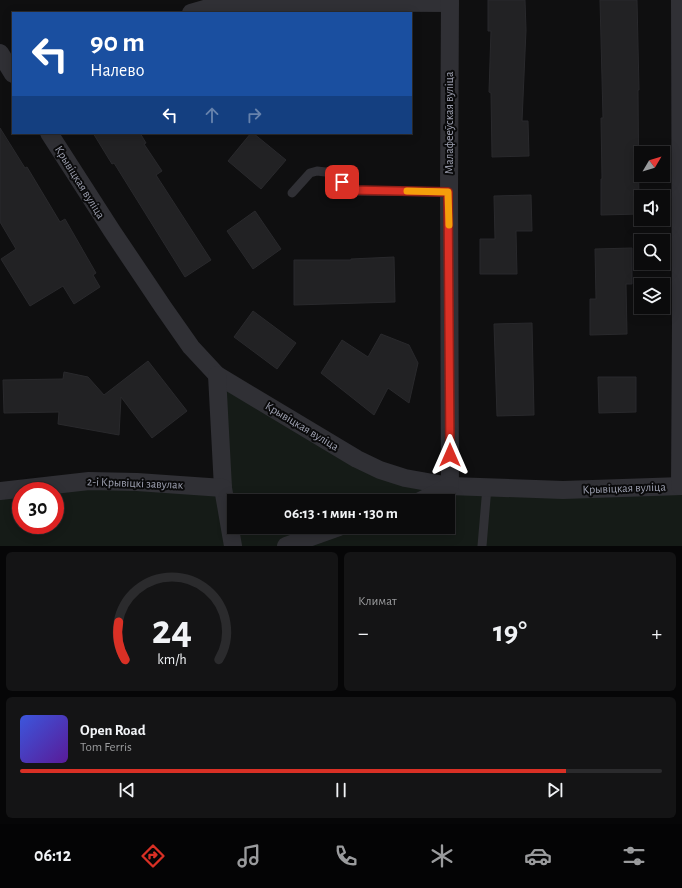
<!DOCTYPE html>
<html lang="ru">
<head>
<meta charset="utf-8">
<style>
  :root { --surface:#0b0b0c; --page:#141415; --text:#f1f3f6; --muted:#9a9b9d; --line:#2b2b2d; --accent:#d93025 }
  body { margin:0; font-family:"Alegreya Sans",sans-serif; background:var(--page); color:var(--text); height:100vh; display:flex; flex-direction:column; font-size:15px; white-space:nowrap }
  * { box-sizing:border-box; margin:0 }
  p { font-size:13px; color:var(--muted) }
  .icon { flex:none; width:22px; height:22px; fill:none; stroke:currentColor; stroke-width:2; stroke-linecap:round; stroke-linejoin:round }
  .map { position:relative; height:546px; overflow:hidden }
  .details { display:flex; flex-direction:column; gap:6px; padding:6px; background:#060607; flex:1 }
  .details>* { flex:none }
  .banner { position:absolute; left:12px; top:12px; width:400px; height:122px; border-radius:0px; box-shadow:0 2px 10px #0003,0 0 0 1px var(--line); background:#1a4fa0; color:#fff; overflow:hidden }
  .needle { width:26px; rotate:52deg }
  .buttons { position:absolute; left:634px; top:146px; display:grid; gap:8px }
  .buttons a { display:grid; place-items:center; width:36px; height:36px; border-radius:0px; background:var(--surface); box-shadow:0 2px 10px #0003,0 0 0 1px var(--line); font-size:20px }
  .speed { position:absolute; left:12px; top:482px; display:flex; gap:8px; font-size:20px; font-weight:700; text-align:center }
  .speed>* { display:grid; place-content:center; width:52px; height:52px; border-radius:50%; background:var(--surface); box-shadow:0 2px 10px #0003,0 0 0 1px var(--line); line-height:1 }
  .speed .limit { border:6px solid #d22; background:#fff; color:#111 }
  .pin { position:absolute; display:grid; place-items:center; width:34px; height:34px; color:#fff; margin:-17px; border-radius:8px; box-shadow:0 2px 6px #0006 }
  .me { position:absolute; width:44px; margin:-22px; rotate:0deg; stroke-linejoin:round; filter:drop-shadow(0 0 3px #0008) }
  .turn { display:flex; align-items:center; gap:14px; height:84px; padding:0 12px; font-size:18px }
  .turn .icon { width:52px; height:52px; stroke-width:2.5 }
  .turn b { display:block; font-size:28px; line-height:34px }
  .lanes { display:flex; align-items:center; height:38px; padding:0 12px; background:#0003; justify-content:center; gap:20px; direction:ltr }
  .lanes .off { opacity:.35 }
  .big { font-size:30px; font-weight:700; line-height:1.1 }
  .details .widget { flex:1; display:flex; flex-direction:column; justify-content:center; gap:6px; min-width:0; padding:0 14px; border-radius:6px; background:var(--page) }
  .details .dial { align-items:center; gap:0 }
  .dial svg { height:104px; overflow:visible; fill:none; stroke:var(--line); stroke-width:7; stroke-linecap:round; text-anchor:middle }
  .dial text { fill:var(--text); stroke:none }
  .song { display:flex; align-items:center; gap:12px }
  .cover { width:48px; height:48px; border-radius:6px; background:linear-gradient(135deg,hsl(230 70% 55%),hsl(270 70% 35%)) }
  .played { height:4px; border-radius:2px; background:linear-gradient(90deg,var(--accent) 85%,var(--line) 85%) }
  .keys { display:flex; justify-content:space-around; direction:ltr }
  .heat { display:flex; justify-content:space-between; align-items:center; font-size:22px; direction:ltr }
  .details .tiles { flex:1; display:grid; gap:6px; grid-template-columns:1fr 1fr }
  .widget:last-child { grid-column:span 2 }
  .trip { position:absolute; left:227px; top:494px; width:228px; height:40px; border-radius:0px; background:var(--surface); box-shadow:0 2px 10px #0003,0 0 0 1px var(--line); font-weight:700; line-height:40px; text-align:center }
  .tab-bar { display:flex; height:64px; justify-content:space-around; align-items:center; background:#040405; color:var(--muted) }
  .tab-bar .icon { width:28px; height:28px }
  .tab-bar .current { color:var(--accent) }
  .tab-bar b { font-size:18px; color:var(--text) }
  .map>svg:first-child { display:block }
  .green { fill:#151b17; fill-rule:evenodd }
  .building { fill:#222224; stroke:#29292c }
  .lines { fill:none; stroke-linecap:round; stroke-linejoin:round }
  .lane { stroke:#303035; stroke-width:9 }
  .street { stroke:#303035; stroke-width:18 }
  .route-casing { stroke:#8d1f18; stroke-width:10 }
  .route { stroke:#d93025; stroke-width:7 }
  .slow { stroke:#f59e0b; stroke-width:7 }
  .labels { text-anchor:middle; dominant-baseline:central; stroke-width:4; stroke-linejoin:round; paint-order:stroke }
  .street-label { font-size:12px; fill:#9fa2b2; stroke:#0a0a0b }
</style>
</head>
<body>
<div class="map">
<svg width="682" height="546" viewBox="0 0 682 546">
  <rect width="100%" height="100%" fill="#0f0f10"/>
  <path class="green" d="M217 375 405 478 682 486V546H0V491L223 488ZM21 491H55V525H21ZM234 501H448V527H234Z"/>
  <g class="building">
    <path d="M488 0H525L526 30 522 121H528L529 156 492 157 491 93 489 92 491 31H488Z"/>
    <path d="M600 0H637L639 90H638L639 214 601 215V179H602L601 118H603Z"/>
    <path d="M0 128 25 168 27 167 60 222 65 219 96 273 93 275 100 287 74 304 63 286 30 306 1 259 16 249 0 222Z"/>
    <path d="M93 133H140L146 143 144 144 162 171 156 175 211 260 185 277 114 163 112 164Z"/>
    <path d="M251 133H253L286 160 261 189 228 161Z"/>
    <path d="M531 195 532 231H516L517 274H480V239H495L494 196Z"/>
    <path d="M255 211 281 249 253 269 227 231Z"/>
    <path d="M632 248V284H626L627 334 590 335V299H596L595 249Z"/>
    <path d="M394 257 395 302 294 305V260H351V259Z"/>
    <path d="M253 311 296 343 277 369 234 337Z"/>
    <path d="M532 323 534 415 497 416 494 324Z"/>
    <path d="M381 334 409 345 418 363 409 403 388 388 374 415 321 373 342 340 368 357Z"/>
    <path d="M148 361 187 411 152 438 121 397 119 435 58 424 59 412 4 413 3 380 63 379 64 372 88 377 104 395Z"/>
    <path d="M598 377H636V412L599 413Z"/>
  </g>
  <g class="lines">
    <g class="lane">
      <path d="M292 193 310 173 317 171 334 173 350 191 449 192"/>
      <path d="M482 546 487 487"/>
    </g>
    <g class="street">
      <path d="M191 13 228 2 450 3"/>
      <path d="M0 53 13 74"/>
      <path d="M49 133 112 231 163 307 191 347 217 375 357 459 380 470 405 478 450 486 563 490 682 486"/>
      <path d="M217 375 223 488 233 546"/>
      <path d="M450 486 449 192 450 0"/>
      <path d="M680 486 681 326 680 0"/>
      <path d="M0 491 89 481 137 482 223 488"/>
      <path d="M420 501 450 486"/>
      <path d="M286 546 339 527"/>
    </g>
  </g>
  <g class="lines">
    <g class="route-casing">
      <path id="route" d="M342 182 350 190 448 192 450 455"/>
    </g>
    <use href="#route" class="route"/>
    <path class="slow" d="M407 191 448 192 449 225"/>
  </g>
  <g class="labels">
    <g class="street-label">
      <text transform="translate(449 123) rotate(-90)">Малафееўская вуліца</text>
      <text transform="translate(80 182) rotate(58)">Крывіцкая вуліца</text>
      <text transform="translate(302 426) rotate(31)">Крывіцкая вуліца</text>
      <text transform="translate(135 483) rotate(2)">2-і Крывіцкі завулак</text>
      <text transform="translate(624 488) rotate(-2)">Крывіцкая вуліца</text>
    </g>
  </g>
</svg>
<div class="buttons">
<a><svg class="needle" viewBox="-14 -14 28 28"><path d="M0-13l5 13h-10z" fill="#e53935"/><path d="M0 13l5-13h-10z" fill="#9a9b9d"/></svg></a>
<a><svg class="icon" aria-label="sound" viewBox="0 0 24 24"><path d="M4 9h4l5-4v14l-5-4H4zM17 9q2 3 0 6"/></svg></a>
<a><svg class="icon" aria-label="search" viewBox="0 0 24 24"><circle cx="10" cy="10" r="6"/><path d="M15 15l6 6"/></svg></a>
<a><svg class="icon" aria-label="layers" viewBox="0 0 24 24"><path d="M12 4l9 5-9 5-9-5zM3 14l9 5 9-5"/></svg></a>
</div>
<div class="speed"><div class="limit">30</div></div>
<div class="pin" style="left:342px;top:182px;background:#d93025"><svg class="icon" aria-label="arrive" viewBox="0 0 24 24"><path d="M6 21V4h12l-3 4 3 4H6"/></svg></div>
<svg class="me" style="left:450px;top:455px" viewBox="-20 -20 40 40"><path d="M0-17L14 15 0 8-14 15z" fill="#d93025" stroke="#fff" stroke-width="4"/></svg>
<div class="trip">06:13 · 1 мин · 130 m</div>
<div class="banner">
<div class="turn"><svg class="icon" aria-label="left" viewBox="0 0 24 24"><path d="M17 20v-9H6M10 6l-5 5 5 5"/></svg><div><b>90 m</b>Налево</div></div>
<div class="lanes"><svg class="icon" aria-label="left" viewBox="0 0 24 24"><path d="M17 20v-9H6M10 6l-5 5 5 5"/></svg><svg class="icon off" aria-label="ahead" viewBox="0 0 24 24"><path d="M12 20V5M6 11l6-6 6 6"/></svg><svg class="icon off" aria-label="right" viewBox="0 0 24 24"><path d="M7 20v-9h11M14 6l5 5-5 5"/></svg></div>
</div>
</div>
<section class="details">
<div class="tiles">
<div class="widget dial"><svg viewBox="0 0 100 80">
<path d="M14 69A42 42 0 1 1 86 69"/>
<path d="M14 69A42 42 0 0 1 9 40" stroke="#d93025"/>
<text x="50" y="56" font-size="32" font-weight="700">24</text>
<text x="50" y="72" font-size="11">km/h</text>
</svg></div>
<div class="widget"><p>Климат</p>
<div class="heat"><a>−</a><b class="big">19°</b><a>+</a></div>
</div>
<div class="widget">
<div class="song"><i class="cover"></i><div><b>Open Road</b><p>Tom Ferris</p></div></div>
<div class="played"></div>
<div class="keys"><svg class="icon" aria-label="previous" viewBox="0 0 24 24"><path d="M18 5L8 12l10 7zM5 5v14"/></svg><svg class="icon" aria-label="pause" viewBox="0 0 24 24"><path d="M8 5v14M16 5v14"/></svg><svg class="icon" aria-label="next" viewBox="0 0 24 24"><path d="M6 5l10 7-10 7zM19 5v14"/></svg></div>
</div>
</div>
</section>
<nav class="tab-bar">
<b>06:12</b>
<svg class="icon current" aria-label="directions" viewBox="0 0 24 24"><path d="M12 3l9 9-9 9-9-9zM9 14v-3h6M13 9l2 2-2 2"/></svg>
<svg class="icon" aria-label="music" viewBox="0 0 24 24"><path d="M9 18V5l10-2v13"/><circle cx="6" cy="18" r="3"/><circle cx="16" cy="16" r="3"/></svg>
<svg class="icon" aria-label="phone" viewBox="0 0 24 24"><path d="M5 4h4l2 5-3 2q2 4 5 5l2-3 5 2v4C11 20 4 13 5 4z"/></svg>
<svg class="icon" aria-label="climate" viewBox="0 0 24 24"><path d="M12 3v18M4 7l16 10M4 17L20 7"/></svg>
<svg class="icon" aria-label="car" viewBox="0 0 24 24"><path d="M5 17H2v-5l4-1 3-4h7l3 4 3 1v5h-3M9 17h6M6 11h13"/><circle cx="7" cy="17" r="2"/><circle cx="17" cy="17" r="2"/></svg>
<svg class="icon" aria-label="filters" viewBox="0 0 24 24"><path d="M4 7h16M4 17h16"/><circle cx="9" cy="7" r="2"/><circle cx="15" cy="17" r="2"/></svg>
</nav>
</body>
</html>
